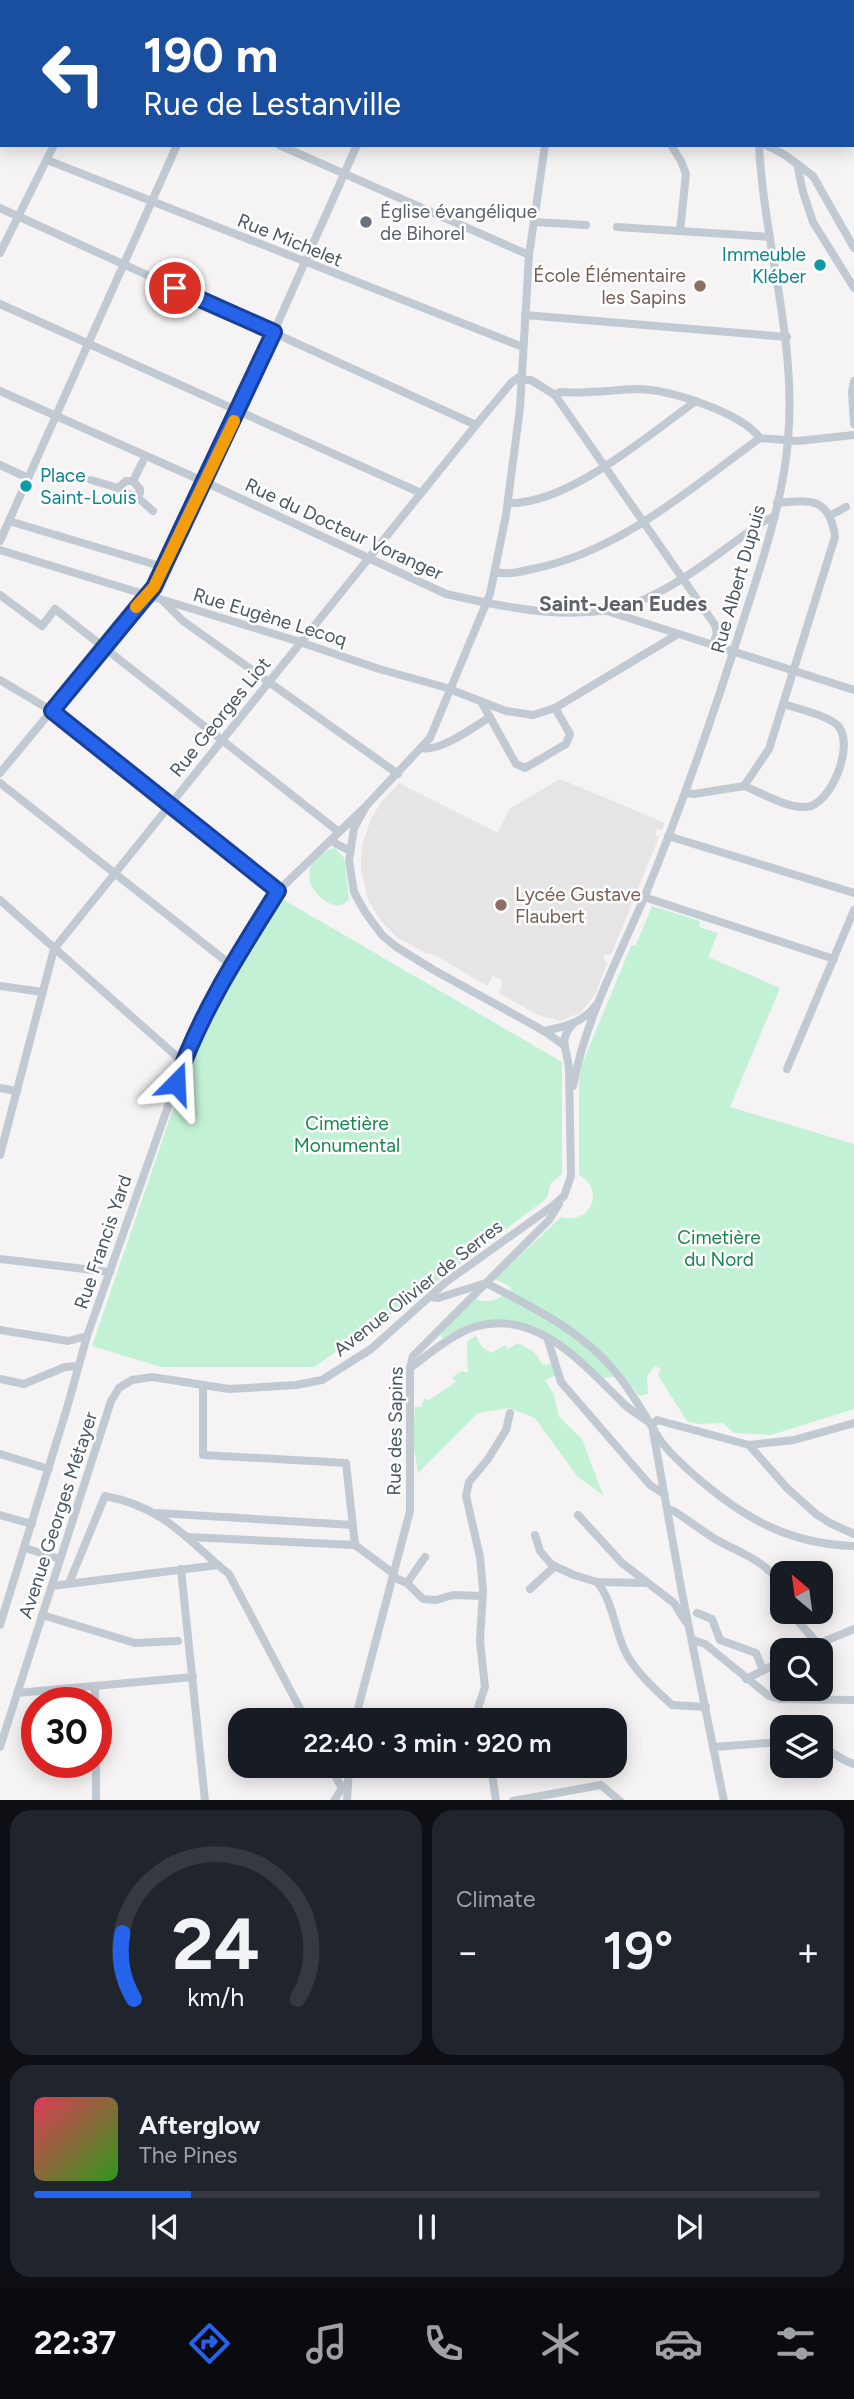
<!DOCTYPE html>
<html lang="en">
<head>
<meta charset="utf-8">
<style>
  :root { --surface:#171b24; --page:#20242c; --text:#f1f3f6; --muted:#9ea1a6; --line:#363941; --accent:#2563eb }
  body { margin:0; font-family:Figtree,sans-serif; background:var(--page); color:var(--text); height:100vh; display:flex; flex-direction:column; font-size:26px; white-space:nowrap }
  * { box-sizing:border-box; margin:0 }
  p { font-size:23px; color:var(--muted) }
  .icon { flex:none; width:38px; height:38px; fill:none; stroke:currentColor; stroke-width:2; stroke-linecap:round; stroke-linejoin:round }
  .map { position:relative; height:1800px; overflow:hidden }
  .details { display:flex; flex-direction:column; gap:10px; padding:10px; background:#0d0f14; flex:1 }
  .details>* { flex:none }
  .hud { position:absolute; left:0px; top:0px; width:854px; height:147px; box-shadow:0 4px 18px #0003; background:#1a4fa0; color:#fff; overflow:hidden }
  .needle { width:46px; rotate:331deg }
  .fabs { position:absolute; left:770px; top:1561px; display:grid; gap:14px }
  .fabs a { display:grid; place-items:center; width:63px; height:63px; border-radius:14px; background:var(--surface); box-shadow:0 4px 18px #0003; font-size:35px }
  .speed { position:absolute; left:21px; top:1687px; display:flex; gap:14px; font-size:35px; font-weight:700; text-align:center }
  .speed>* { display:grid; place-content:center; width:91px; height:91px; border-radius:50%; background:var(--surface); box-shadow:0 4px 18px #0003; line-height:1 }
  .speed .limit { border:10px solid #d22; background:#fff; color:#111 }
  .pin { position:absolute; display:grid; place-items:center; width:60px; height:60px; color:#fff; margin:-30px; border:4px solid #fff; border-radius:50%; box-shadow:0 2px 7px #0007 }
  .me { position:absolute; width:77px; margin:-38px; rotate:21deg; stroke-linejoin:round; filter:drop-shadow(0 0 5px #0008) }
  .turn { display:flex; align-items:center; gap:24px; height:147px; padding:0 28px; font-size:32px }
  .turn .icon { width:91px; height:91px; stroke-width:2.5 }
  .turn b { display:block; font-size:49px; line-height:60px }
  .big { font-size:52px; font-weight:600; line-height:1.1 }
  .details .widget { flex:1; display:flex; flex-direction:column; justify-content:center; gap:10px; min-width:0; padding:0 24px; border-radius:21px; background:var(--page) }
  .details .dial { align-items:center; gap:0 }
  .dial svg { height:182px; overflow:visible; fill:none; stroke:var(--line); stroke-width:7; stroke-linecap:round; text-anchor:middle }
  .dial text { fill:var(--text); stroke:none }
  .song { display:flex; align-items:center; gap:21px }
  .cover { width:84px; height:84px; border-radius:10px; background:linear-gradient(135deg,hsl(350 70% 55%),hsl(110 70% 35%)) }
  .played { height:7px; border-radius:4px; background:linear-gradient(90deg,var(--accent) 20%,var(--line) 20%) }
  .keys { display:flex; justify-content:space-around; direction:ltr }
  .heat { display:flex; justify-content:space-between; align-items:center; font-size:38px; direction:ltr }
  .details .tiles { flex:1; display:grid; gap:10px; grid-template-columns:1fr 1fr }
  .widget:last-child { grid-column:span 2 }
  .trip { position:absolute; left:228px; top:1708px; width:399px; height:70px; border-radius:21px; background:var(--surface); box-shadow:0 4px 18px #0003; font-weight:600; line-height:70px; text-align:center }
  .dock { display:flex; height:112px; justify-content:space-around; align-items:center; background:#090b0e; color:var(--muted) }
  .dock .icon { width:49px; height:49px }
  .dock .on { color:var(--accent) }
  .dock b { font-size:32px; color:var(--text) }
  .map>svg:first-child { display:block }
  .education { fill:#e6e4e5 }
  .green { fill:#c3f1d5 }
  .lines { fill:none; stroke-linecap:round; stroke-linejoin:round }
  .minor { stroke:#c1cad2; stroke-width:8 }
  .route-casing { stroke:#184099; stroke-width:18 }
  .route { stroke:#2563eb; stroke-width:12 }
  .slow { stroke:#f59e0b; stroke-width:12 }
  .worship-dot { fill:#6b7280; stroke:#fff; stroke-width:2.5 }
  .culture-dot { fill:#0f9aa8; stroke:#fff; stroke-width:2.5 }
  .education-dot { fill:#8d6e63; stroke:#fff; stroke-width:2.5 }
  .labels { text-anchor:middle; dominant-baseline:central; stroke-width:5; stroke-linejoin:round; paint-order:stroke }
  .worship-label { font-size:19px; fill:#5b616d; stroke:#fff; text-anchor:start }
  .street-label { font-size:19px; fill:#4a5661; stroke:#fff }
  .culture-label { font-size:19px; fill:#0d838f; stroke:#fff; text-anchor:end }
  .education-label { font-size:19px; fill:#785e54; stroke:#fff; text-anchor:end }
  .park-label { font-size:19px; fill:#17864f; stroke:#fff }
  .neighbourhood-label { font-size:21px; font-weight:bold; fill:#5f6368; stroke:#fff }
</style>
</head>
<body>
<div class="map">
<svg width="854" height="1801" viewBox="0 0 854 1801">
  <rect width="100%" height="100%" fill="#f5f3f3"/>
  <path class="education" d="M560 779 665 823 662 830 657 829 655 835 659 837 611 955 605 954 603 959 607 963 596 993 580 1013 560 1021 538 1015 499 993 503 981 493 976 487 986 435 955 426 953 398 938 381 921 368 899 361 870V858L362 845 371 819 381 802 399 783 498 833 509 809Z"/>
  <g class="green">
    <path d="M335 848 344 858 349 899 344 904 336 906C302 894 299 857 335 848Z"/>
    <path d="M284 900 562 1062V1174L551 1183 547 1198 439 1280 314 1367H161L92 1346 187 1068 232 973 279 901Z"/>
    <path d="M652 906 700 921 699 927 718 933 708 957 780 988 730 1107 854 1144V1409L771 1435 734 1433 723 1423 698 1424 687 1421 658 1375 661 1369 655 1366 647 1376 648 1394 639 1396 623 1375 604 1378C565 1343 532 1309 474 1324 464 1327 453 1333 443 1338L438 1332 476 1299C491 1305 501 1298 512 1288L495 1279 561 1217C591 1225 606 1190 579 1175V1078L582 1064 631 946 636 945Z"/>
    <path d="M476 1336 482 1347 491 1353 506 1345 508 1349 518 1343 534 1352 543 1365 555 1363 557 1375 545 1380 554 1395 559 1417 582 1439 603 1495 577 1476 535 1418 510 1408 478 1413 418 1473 413 1441 415 1407H421L424 1399 429 1400 456 1382 452 1377 462 1371 468 1373 467 1341Z"/>
  </g>
  <g class="lines">
    <g class="minor">
      <path d="M190 0 194 2"/>
      <path d="M605 0 606 2"/>
      <path d="M110 2V0"/>
      <path d="M240 2 241 0"/>
      <path d="M421 2 422 0"/>
      <path d="M564 2V0"/>
      <path d="M637 2 640 0"/>
      <path d="M706 2 707 0"/>
      <path d="M777 2 778 0"/>
      <path d="M852 12H854"/>
      <path d="M279 145 529 255"/>
      <path d="M545 145 529 255 520 408 506 515 490 594 430 738 366 806 354 828 349 861 354 892 365 912 382 935 395 946 432 969 544 1031 565 1046"/>
      <path d="M671 145 681 161 686 174 680 231"/>
      <path d="M766 145 785 155 813 176 854 248"/>
      <path d="M47 160 523 347"/>
      <path d="M797 164 803 192 813 222 854 288"/>
      <path d="M0 208 476 425"/>
      <path d="M534 222 586 225"/>
      <path d="M617 227 770 237"/>
      <path d="M0 253 54 145"/>
      <path d="M0 304 421 493"/>
      <path d="M525 315 787 337"/>
      <path d="M522 380H531L555 395 715 625 717 633 713 644"/>
      <path d="M854 381 852 392 854 424"/>
      <path d="M0 391 205 482 446 594C507 608 588 626 647 598 689 579 726 547 764 521L774 517"/>
      <path d="M555 395 560 392C586 394 611 390 636 389 669 389 740 412 760 438L798 441 854 435"/>
      <path d="M0 465 28 478"/>
      <path d="M91 480 118 488"/>
      <path d="M133 481H126L118 488 121 492 136 496 140 493V489L133 481 145 457"/>
      <path d="M136 496 153 511"/>
      <path d="M508 503C568 505 648 435 696 401"/>
      <path d="M831 515 846 507"/>
      <path d="M9 521 163 567"/>
      <path d="M0 541 177 145"/>
      <path d="M0 550 297 641 379 669 444 687 506 711 533 715 555 708 678 634"/>
      <path d="M495 572C507 575 520 572 532 569 620 552 689 489 760 438"/>
      <path d="M0 595 42 626 55 609 339 832"/>
      <path d="M163 601 183 621 398 774"/>
      <path d="M607 611 854 690"/>
      <path d="M0 680 52 711 278 891"/>
      <path d="M482 703 516 764 525 768 566 744 570 734 555 708"/>
      <path d="M423 748C440 752 474 727 490 717"/>
      <path d="M0 773 154 587 239 410 357 145"/>
      <path d="M0 783 231 965"/>
      <path d="M744 786C762 793 786 808 806 807 831 805 854 747 839 727 831 716 798 709 784 704"/>
      <path d="M687 793 694 794 744 786 769 749 835 537C830 498 811 499 777 503"/>
      <path d="M668 836 854 893"/>
      <path d="M331 841 350 851"/>
      <path d="M644 897 834 959"/>
      <path d="M0 900 183 1062"/>
      <path d="M0 986 43 992"/>
      <path d="M544 1031C564 1027 583 1023 596 1005"/>
      <path d="M787 1069 854 910"/>
      <path d="M573 1086C585 1020 618 959 644 898 681 808 713 717 742 624 761 565 783 502 788 440 797 340 764 244 759 145"/>
      <path d="M0 1088 17 1091"/>
      <path d="M0 1155 54 949 476 425 511 383 522 375"/>
      <path d="M0 1259 110 1272"/>
      <path d="M430 1297 438 1298 486 1283C532 1307 579 1329 613 1369 632 1391 645 1416 660 1440 671 1455 687 1469 701 1481 748 1521 792 1544 854 1546"/>
      <path d="M0 1330 68 1341 87 1336"/>
      <path d="M547 1337 561 1382 650 1485 664 1494"/>
      <path d="M410 1368C429 1354 451 1335 474 1327 536 1308 582 1363 621 1401 628 1409 639 1415 647 1421"/>
      <path d="M0 1379 24 1384 65 1367 78 1366"/>
      <path d="M203 1386V1455L346 1463 355 1545 394 1574"/>
      <path d="M652 1425 657 1420 749 1445 787 1488 816 1514 830 1523 854 1534"/>
      <path d="M653 1431 682 1593 724 1801"/>
      <path d="M749 1445 794 1440 854 1423"/>
      <path d="M0 1454 49 1469"/>
      <path d="M668 1509 674 1511C688 1520 701 1530 715 1539 739 1553 772 1562 782 1590"/>
      <path d="M157 1513 353 1525"/>
      <path d="M0 1515 32 1524"/>
      <path d="M578 1515 622 1563 674 1603 686 1622"/>
      <path d="M535 1535 540 1551 552 1565 574 1575 597 1582 647 1583"/>
      <path d="M187 1537 355 1545"/>
      <path d="M25 1548 60 1559"/>
      <path d="M181 1569 205 1801"/>
      <path d="M393 1577 407 1583 423 1599 436 1600 453 1595 481 1596"/>
      <path d="M597 1582C615 1604 614 1633 628 1657 639 1675 657 1691 672 1705L706 1707"/>
      <path d="M69 1583 105 1496C157 1506 179 1530 218 1565"/>
      <path d="M407 1583 425 1557"/>
      <path d="M52 1586 218 1565 229 1574 306 1720"/>
      <path d="M530 1589 555 1566"/>
      <path d="M790 1612 818 1644 854 1629"/>
      <path d="M697 1613 712 1619 720 1640 756 1653 763 1670"/>
      <path d="M42 1615 135 1643 178 1641"/>
      <path d="M0 1625 67 1408 87 1336 183 1064 203 1016 231 965 278 891 363 809"/>
      <path d="M693 1640 705 1644 769 1696 779 1699 854 1700"/>
      <path d="M804 1650 818 1644"/>
      <path d="M746 1679 782 1661"/>
      <path d="M95 1687V1703"/>
      <path d="M17 1693 193 1677"/>
      <path d="M355 1720 410 1511V1368L413 1356 549 1220 559 1204"/>
      <path d="M477 1720V1711L485 1687 480 1641 483 1590 480 1557 466 1496 469 1482 488 1459 506 1430 510 1413"/>
      <path d="M821 1746 846 1761 854 1764"/>
      <path d="M0 1747 111 1401 119 1388 132 1380 152 1377 229 1389 296 1385 322 1380 371 1349 446 1282 554 1205 564 1196 571 1176 569 1070C568 1049 557 1041 573 1024"/>
      <path d="M713 1747 782 1742"/>
      <path d="M96 1762V1801"/>
      <path d="M330 1766 342 1788"/>
      <path d="M491 1766 496 1801"/>
      <path d="M334 1801 342 1788"/>
      <path d="M347 1801 349 1766"/>
      <path d="M513 1801 601 1785 620 1801"/>
    </g>
  </g>
  <g class="lines">
    <g class="route-casing">
      <path id="route" d="M175 288 274 332 154 587 52 711 278 891C239 953 200 1013 176 1083"/>
    </g>
    <use href="#route" class="route"/>
    <path class="slow" d="M136 607 154 587 234 421"/>
  </g>
  <circle class="worship-dot" cx="366" cy="222" r="7"/>
  <g class="culture-dot">
    <circle cx="820" cy="265" r="7"/>
    <circle cx="26" cy="486" r="7"/>
  </g>
  <g class="education-dot">
    <circle cx="700" cy="286" r="7"/>
    <circle cx="501" cy="905" r="7"/>
  </g>
  <g class="labels">
    <g class="worship-label">
      <text x="380" y="211">Église évangélique<tspan x="380" dy="22">de Bihorel</tspan></text>
    </g>
    <g class="street-label">
      <text transform="translate(290 240) rotate(22)">Rue Michelet</text>
      <text transform="translate(344 529) rotate(25)">Rue du Docteur Voranger</text>
      <text transform="translate(738 579) rotate(-74)">Rue Albert Dupuis</text>
      <text transform="translate(270 617) rotate(17)">Rue Eugène Lecoq</text>
      <text transform="translate(220 717) rotate(-51)">Rue Georges Liot</text>
      <text transform="translate(103 1242) rotate(-71)">Rue Francis Yard</text>
      <text transform="translate(418 1288) rotate(-38)">Avenue Olivier de Serres</text>
      <text transform="translate(395 1431) rotate(-89)">Rue des Sapins</text>
      <text transform="translate(58 1515) rotate(-72)">Avenue Georges Métayer</text>
    </g>
    <g class="culture-label">
      <text x="806" y="254">Immeuble<tspan x="806" dy="22">Kléber</tspan></text>
      <text x="40" y="475" text-anchor="start">Place<tspan x="40" dy="22">Saint-Louis</tspan></text>
    </g>
    <g class="education-label">
      <text x="686" y="275">École Élémentaire<tspan x="686" dy="22">les Sapins</tspan></text>
      <text x="515" y="894" text-anchor="start">Lycée Gustave<tspan x="515" dy="22">Flaubert</tspan></text>
    </g>
    <g class="park-label">
      <text x="347" y="1123">Cimetière<tspan x="347" dy="22">Monumental</tspan></text>
      <text x="719" y="1237">Cimetière<tspan x="719" dy="22">du Nord</tspan></text>
    </g>
    <g class="neighbourhood-label">
      <text x="623" y="603">Saint-Jean Eudes</text>
    </g>
  </g>
</svg>
<div class="fabs">
<a><svg class="needle" viewBox="-14 -14 28 28"><path d="M0-13l5 13h-10z" fill="#e53935"/><path d="M0 13l5-13h-10z" fill="#9ea1a6"/></svg></a>
<a><svg class="icon" aria-label="search" viewBox="0 0 24 24"><circle cx="10" cy="10" r="6"/><path d="M15 15l6 6"/></svg></a>
<a><svg class="icon" aria-label="layers" viewBox="0 0 24 24"><path d="M12 4l9 5-9 5-9-5zM3 14l9 5 9-5"/></svg></a>
</div>
<div class="speed"><div class="limit">30</div></div>
<div class="pin" style="left:175px;top:288px;background:#d93025"><svg class="icon" aria-label="arrive" viewBox="0 0 24 24"><path d="M6 21V4h12l-3 4 3 4H6"/></svg></div>
<svg class="me" style="left:176px;top:1083px" viewBox="-20 -20 40 40"><path d="M0-17L14 15 0 8-14 15z" fill="#2563eb" stroke="#fff" stroke-width="4"/></svg>
<div class="trip">22:40 · 3 min · 920 m</div>
<div class="hud">
<div class="turn"><svg class="icon" aria-label="left" viewBox="0 0 24 24"><path d="M17 20v-9H6M10 6l-5 5 5 5"/></svg><div><b>190 m</b>Rue de Lestanville</div></div>
</div>
</div>
<section class="details">
<div class="tiles">
<div class="widget dial"><svg viewBox="0 0 100 80">
<path d="M14 69A42 42 0 1 1 86 69"/>
<path d="M14 69A42 42 0 0 1 9 40" stroke="#2563eb"/>
<text x="50" y="56" font-size="32" font-weight="700">24</text>
<text x="50" y="72" font-size="11">km/h</text>
</svg></div>
<div class="widget"><p>Climate</p>
<div class="heat"><a>−</a><b class="big">19°</b><a>+</a></div>
</div>
<div class="widget">
<div class="song"><i class="cover"></i><div><b>Afterglow</b><p>The Pines</p></div></div>
<div class="played"></div>
<div class="keys"><svg class="icon" aria-label="previous" viewBox="0 0 24 24"><path d="M18 5L8 12l10 7zM5 5v14"/></svg><svg class="icon" aria-label="pause" viewBox="0 0 24 24"><path d="M8 5v14M16 5v14"/></svg><svg class="icon" aria-label="next" viewBox="0 0 24 24"><path d="M6 5l10 7-10 7zM19 5v14"/></svg></div>
</div>
</div>
</section>
<nav class="dock">
<b>22:37</b>
<svg class="icon on" aria-label="directions" viewBox="0 0 24 24"><path d="M12 3l9 9-9 9-9-9zM9 14v-3h6M13 9l2 2-2 2"/></svg>
<svg class="icon" aria-label="music" viewBox="0 0 24 24"><path d="M9 18V5l10-2v13"/><circle cx="6" cy="18" r="3"/><circle cx="16" cy="16" r="3"/></svg>
<svg class="icon" aria-label="phone" viewBox="0 0 24 24"><path d="M5 4h4l2 5-3 2q2 4 5 5l2-3 5 2v4C11 20 4 13 5 4z"/></svg>
<svg class="icon" aria-label="climate" viewBox="0 0 24 24"><path d="M12 3v18M4 7l16 10M4 17L20 7"/></svg>
<svg class="icon" aria-label="car" viewBox="0 0 24 24"><path d="M5 17H2v-5l4-1 3-4h7l3 4 3 1v5h-3M9 17h6M6 11h13"/><circle cx="7" cy="17" r="2"/><circle cx="17" cy="17" r="2"/></svg>
<svg class="icon" aria-label="filters" viewBox="0 0 24 24"><path d="M4 7h16M4 17h16"/><circle cx="9" cy="7" r="2"/><circle cx="15" cy="17" r="2"/></svg>
</nav>
</body>
</html>
